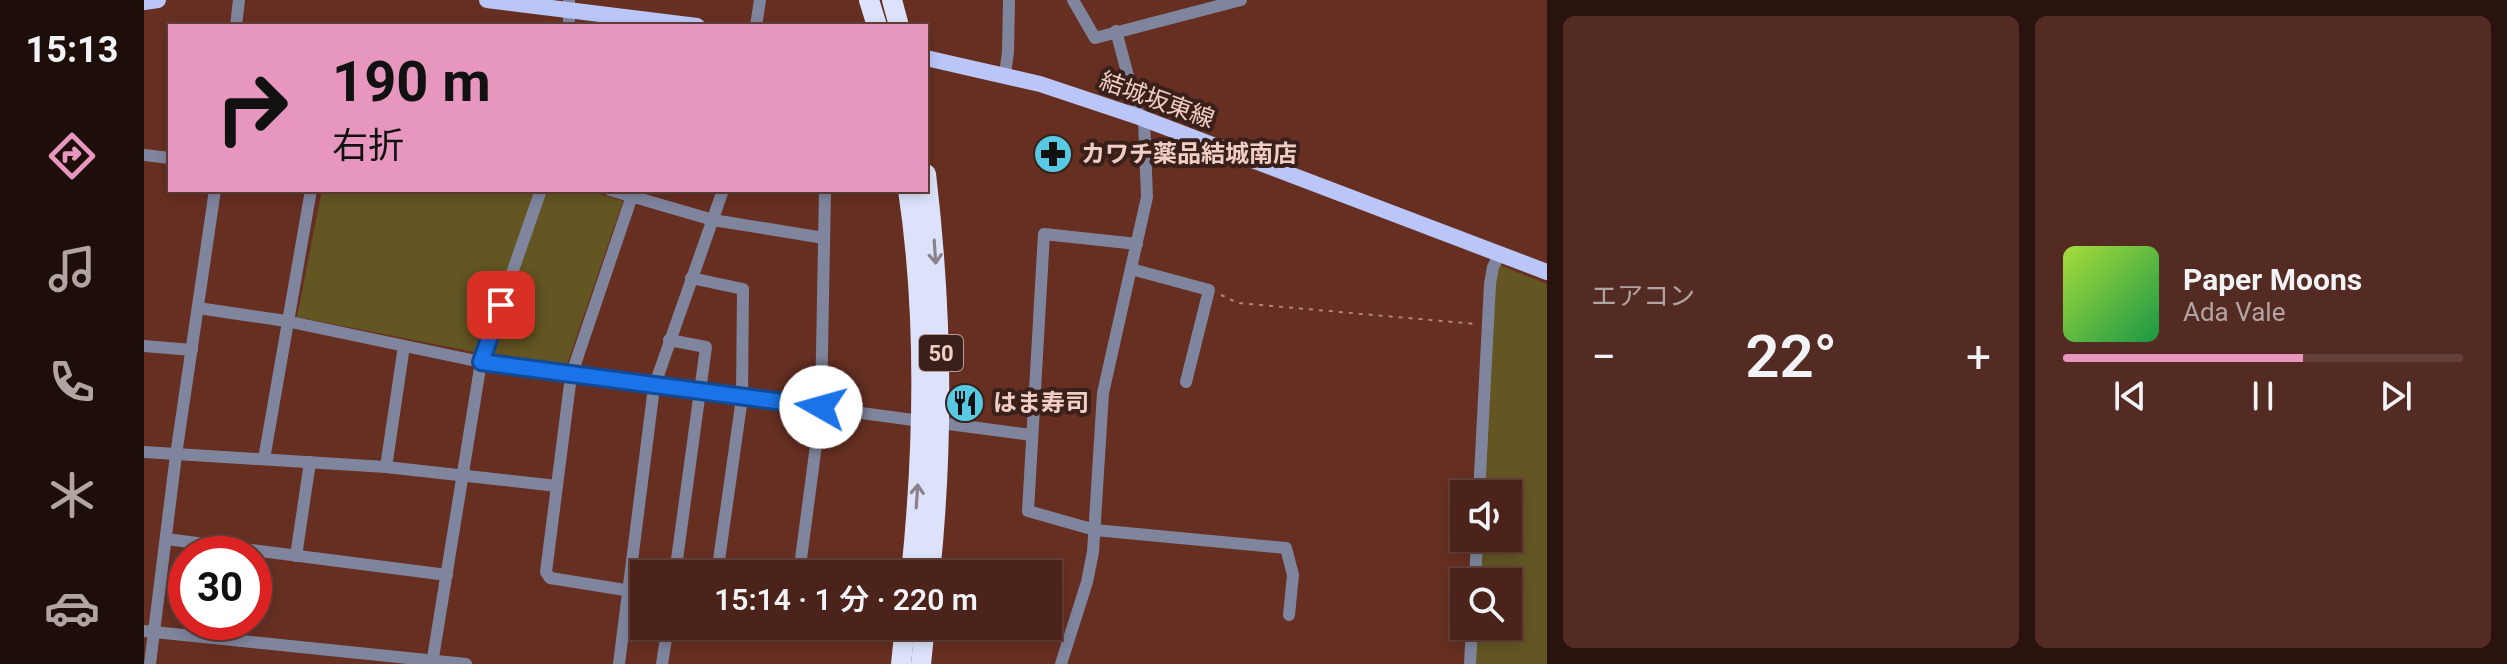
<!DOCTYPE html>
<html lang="ja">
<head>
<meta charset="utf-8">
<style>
  :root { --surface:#4c231a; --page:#532b23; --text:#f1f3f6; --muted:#b2a4a2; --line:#634039; --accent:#e797bd }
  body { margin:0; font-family:Roboto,"Noto Sans JP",sans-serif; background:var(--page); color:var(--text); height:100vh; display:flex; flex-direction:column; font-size:30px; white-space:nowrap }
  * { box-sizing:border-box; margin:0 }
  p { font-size:26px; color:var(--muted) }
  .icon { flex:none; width:44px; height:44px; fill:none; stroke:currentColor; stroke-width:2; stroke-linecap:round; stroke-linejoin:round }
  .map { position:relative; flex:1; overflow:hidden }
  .sheet { display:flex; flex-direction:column; gap:16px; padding:16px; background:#2a130e; width:960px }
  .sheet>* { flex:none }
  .banner { position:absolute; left:24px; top:24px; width:760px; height:168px; border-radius:0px; box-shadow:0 4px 12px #0003,0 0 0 2px var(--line); background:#e797bd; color:#111; overflow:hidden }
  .tools { position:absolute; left:1306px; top:480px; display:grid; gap:16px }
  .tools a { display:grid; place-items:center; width:72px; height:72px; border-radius:0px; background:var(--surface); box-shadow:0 4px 12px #0003,0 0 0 2px var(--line); font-size:40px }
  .speed { position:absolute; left:24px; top:536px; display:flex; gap:16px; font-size:40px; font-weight:700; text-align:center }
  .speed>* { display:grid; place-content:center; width:104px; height:104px; border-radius:50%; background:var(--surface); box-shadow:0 4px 12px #0003,0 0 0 2px var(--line); line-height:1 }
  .speed .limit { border:12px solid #d22; background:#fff; color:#111 }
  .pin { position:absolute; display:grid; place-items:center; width:68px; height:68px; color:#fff; margin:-34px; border-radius:16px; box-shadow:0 4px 12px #0006 }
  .me { position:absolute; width:88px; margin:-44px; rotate:277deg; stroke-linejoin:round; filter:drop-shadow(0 0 6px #0008) }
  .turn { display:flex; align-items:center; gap:28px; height:168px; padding:0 32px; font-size:36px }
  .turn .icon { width:104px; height:104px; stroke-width:2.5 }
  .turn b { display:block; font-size:56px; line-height:68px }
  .big { font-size:60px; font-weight:600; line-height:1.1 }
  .sheet .tile { flex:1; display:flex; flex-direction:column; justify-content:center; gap:12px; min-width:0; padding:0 28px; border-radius:12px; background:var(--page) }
  .song { display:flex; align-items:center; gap:24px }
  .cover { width:96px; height:96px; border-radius:12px; background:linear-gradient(135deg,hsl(80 70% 55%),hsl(140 70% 35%)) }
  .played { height:8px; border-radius:4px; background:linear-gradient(90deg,var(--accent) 60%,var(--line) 60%) }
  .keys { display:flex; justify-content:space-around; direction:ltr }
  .heat { display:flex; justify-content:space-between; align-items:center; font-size:44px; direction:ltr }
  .sheet .tiles { flex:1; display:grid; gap:16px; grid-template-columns:repeat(2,1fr) }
  .trip { position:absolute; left:486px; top:560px; width:432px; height:80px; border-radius:0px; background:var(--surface); box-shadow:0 4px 12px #0003,0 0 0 2px var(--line); font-weight:600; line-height:80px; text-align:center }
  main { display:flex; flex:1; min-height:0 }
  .tab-bar { display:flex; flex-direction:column; width:144px; justify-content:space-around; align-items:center; background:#1e0e0a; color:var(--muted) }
  .tab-bar .icon { width:56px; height:56px }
  .tab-bar .on { color:var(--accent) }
  .tab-bar b { font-size:36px; color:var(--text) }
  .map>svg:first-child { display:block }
  .green { fill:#635623 }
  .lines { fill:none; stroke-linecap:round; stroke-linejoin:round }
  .path { stroke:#b1857a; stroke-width:2; stroke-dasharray:4 6; stroke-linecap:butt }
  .minor { stroke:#7f859d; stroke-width:12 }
  .major { stroke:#bac6f8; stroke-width:16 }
  .highway { stroke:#dce2fa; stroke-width:20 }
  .oneway { stroke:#8b818a }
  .route-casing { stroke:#114b97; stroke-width:20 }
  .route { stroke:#1a73e8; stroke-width:14 }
  .labels { text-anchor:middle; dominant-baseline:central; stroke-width:8; stroke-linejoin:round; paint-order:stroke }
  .shield { fill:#3a201a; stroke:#ba9a92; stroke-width:2 }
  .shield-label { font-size:22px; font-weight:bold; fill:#f1cec5 }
  .street-label { font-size:24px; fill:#f1cec5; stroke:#3a201a }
  .poi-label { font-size:24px; font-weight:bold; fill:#f1cec5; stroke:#3a201a; text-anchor:start }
</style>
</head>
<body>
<main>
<nav class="tab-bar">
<b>15:13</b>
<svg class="icon on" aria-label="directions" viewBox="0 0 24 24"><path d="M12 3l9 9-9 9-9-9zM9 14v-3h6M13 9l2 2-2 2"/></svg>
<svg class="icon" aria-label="music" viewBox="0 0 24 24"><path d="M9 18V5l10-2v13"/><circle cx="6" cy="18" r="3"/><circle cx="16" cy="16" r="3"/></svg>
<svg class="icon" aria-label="phone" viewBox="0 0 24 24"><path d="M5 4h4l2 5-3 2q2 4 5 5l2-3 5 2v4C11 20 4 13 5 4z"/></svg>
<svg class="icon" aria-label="climate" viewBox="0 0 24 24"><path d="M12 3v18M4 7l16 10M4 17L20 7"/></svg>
<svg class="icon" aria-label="car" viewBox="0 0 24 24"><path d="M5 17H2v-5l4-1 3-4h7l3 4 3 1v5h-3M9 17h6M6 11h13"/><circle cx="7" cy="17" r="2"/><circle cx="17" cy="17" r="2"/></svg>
</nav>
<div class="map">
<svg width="1403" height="664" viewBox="0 0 1403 664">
  <rect width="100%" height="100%" fill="#662f22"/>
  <g class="green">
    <path d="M178 190H442L479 201 421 370 153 317Z"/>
    <path d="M1355 265 1403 284V664H1330L1332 626H1364V582H1334L1336 538H1364V494H1339L1349 282Z"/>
  </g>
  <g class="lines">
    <path class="path" d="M1077 295 1094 303 1332 324"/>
    <g class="minor">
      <path d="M929 0 951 38 1097 0"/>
      <path d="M92 26 95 0"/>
      <path d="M425 26V0"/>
      <path d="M612 26 616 0"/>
      <path d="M972 31 995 117"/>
      <path d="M861 74 864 52 865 0"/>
      <path d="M0 155 26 158"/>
      <path d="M466 190 569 220 680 238"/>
      <path d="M488 196 427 376 402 572 406 578 500 593"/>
      <path d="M993 244 900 234 884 511 951 530 1142 548 1149 575 1145 615"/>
      <path d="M987 269 1065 290 1042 382"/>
      <path d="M547 278 599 289 598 398 573 574"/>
      <path d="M54 308 142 321 337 362 777 421"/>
      <path d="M525 340 562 347 531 574"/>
      <path d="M0 346 48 350"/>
      <path d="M797 423 887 435"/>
      <path d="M0 452 242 467 413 486"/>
      <path d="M120 459 167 190"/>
      <path d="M242 467 260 346"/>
      <path d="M1335 494 1346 284 1349 267 1356 254"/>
      <path d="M22 539 303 575"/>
      <path d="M152 556 166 462"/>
      <path d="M655 574 677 407 681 190"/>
      <path d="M1331 582 1333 538"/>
      <path d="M0 631 322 664"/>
      <path d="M6 664 32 455 71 190"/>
      <path d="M288 664 337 362 397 190"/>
      <path d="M475 664 510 387 579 190"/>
      <path d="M518 664 524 626"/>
      <path d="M917 664 943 582 949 552 959 393 1003 197 1000 120"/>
      <path d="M1326 664 1328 626"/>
    </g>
    <g class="major">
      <path d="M343 0 553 26"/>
      <path d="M0 2 14 0"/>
      <path d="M782 58 896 84 995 117 1403 272"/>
    </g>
    <g class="highway">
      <path d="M725 0 733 26"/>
      <path d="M748 0 755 26"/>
      <path d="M782 174C798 308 800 440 786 574"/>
      <path d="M764 190C783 317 780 447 767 574"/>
      <path d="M757 664 761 626"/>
      <path d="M777 664 781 626"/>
    </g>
  </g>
  <defs><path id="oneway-shaft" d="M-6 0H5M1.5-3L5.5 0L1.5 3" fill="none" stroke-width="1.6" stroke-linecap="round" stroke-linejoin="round" transform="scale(2)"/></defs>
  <g class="oneway">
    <use href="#oneway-shaft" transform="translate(791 252) rotate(86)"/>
    <use href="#oneway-shaft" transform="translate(773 496) rotate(-86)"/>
  </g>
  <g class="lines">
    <g class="route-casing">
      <path id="route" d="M357 305 337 362 677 407"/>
    </g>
    <use href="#route" class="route"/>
  </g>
  <defs>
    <g id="pharmacy-disc" transform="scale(2)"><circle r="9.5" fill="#57c9e2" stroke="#3a201a"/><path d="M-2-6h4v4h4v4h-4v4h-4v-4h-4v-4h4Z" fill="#111"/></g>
    <g id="restaurant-disc" transform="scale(2)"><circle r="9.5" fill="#57c9e2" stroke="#3a201a"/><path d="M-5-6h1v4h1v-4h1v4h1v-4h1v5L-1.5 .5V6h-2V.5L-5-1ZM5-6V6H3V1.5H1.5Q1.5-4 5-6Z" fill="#111"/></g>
  </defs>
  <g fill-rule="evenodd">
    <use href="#pharmacy-disc" x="909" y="154"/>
    <use href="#restaurant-disc" x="821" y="403"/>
  </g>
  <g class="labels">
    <rect class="shield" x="775" y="335" width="44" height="36" rx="6"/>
    <g class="shield-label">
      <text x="797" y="353">50</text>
    </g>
    <g class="street-label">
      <text transform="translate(1013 100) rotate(20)">結城坂東線</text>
    </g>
    <g class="poi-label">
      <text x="937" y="154">カワチ薬品結城南店</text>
      <text x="849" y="403">はま寿司</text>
    </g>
  </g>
</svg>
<div class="tools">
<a><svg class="icon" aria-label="sound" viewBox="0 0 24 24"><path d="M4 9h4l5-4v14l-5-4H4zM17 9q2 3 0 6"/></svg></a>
<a><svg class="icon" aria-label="search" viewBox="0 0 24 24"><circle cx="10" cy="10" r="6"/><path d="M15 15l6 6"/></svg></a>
</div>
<div class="speed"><div class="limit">30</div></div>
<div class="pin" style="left:357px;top:305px;background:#d93025"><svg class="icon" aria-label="arrive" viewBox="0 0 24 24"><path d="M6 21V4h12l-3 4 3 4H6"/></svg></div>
<svg class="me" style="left:677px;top:407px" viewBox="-20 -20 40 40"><circle r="19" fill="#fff"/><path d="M0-13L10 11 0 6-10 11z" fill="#1a73e8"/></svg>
<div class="trip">15:14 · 1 分 · 220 m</div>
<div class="banner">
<div class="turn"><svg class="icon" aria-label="right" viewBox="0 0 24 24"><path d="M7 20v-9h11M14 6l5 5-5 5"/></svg><div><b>190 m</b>右折</div></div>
</div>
</div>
<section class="sheet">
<div class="tiles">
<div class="tile"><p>エアコン</p>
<div class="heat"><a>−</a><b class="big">22°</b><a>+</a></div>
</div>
<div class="tile">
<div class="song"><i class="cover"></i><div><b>Paper Moons</b><p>Ada Vale</p></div></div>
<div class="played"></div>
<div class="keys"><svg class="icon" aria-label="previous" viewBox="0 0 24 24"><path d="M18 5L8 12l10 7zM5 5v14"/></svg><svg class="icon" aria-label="pause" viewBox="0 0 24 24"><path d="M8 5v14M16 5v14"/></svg><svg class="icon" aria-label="next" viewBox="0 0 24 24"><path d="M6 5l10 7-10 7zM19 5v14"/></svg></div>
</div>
</div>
</section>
</main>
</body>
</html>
